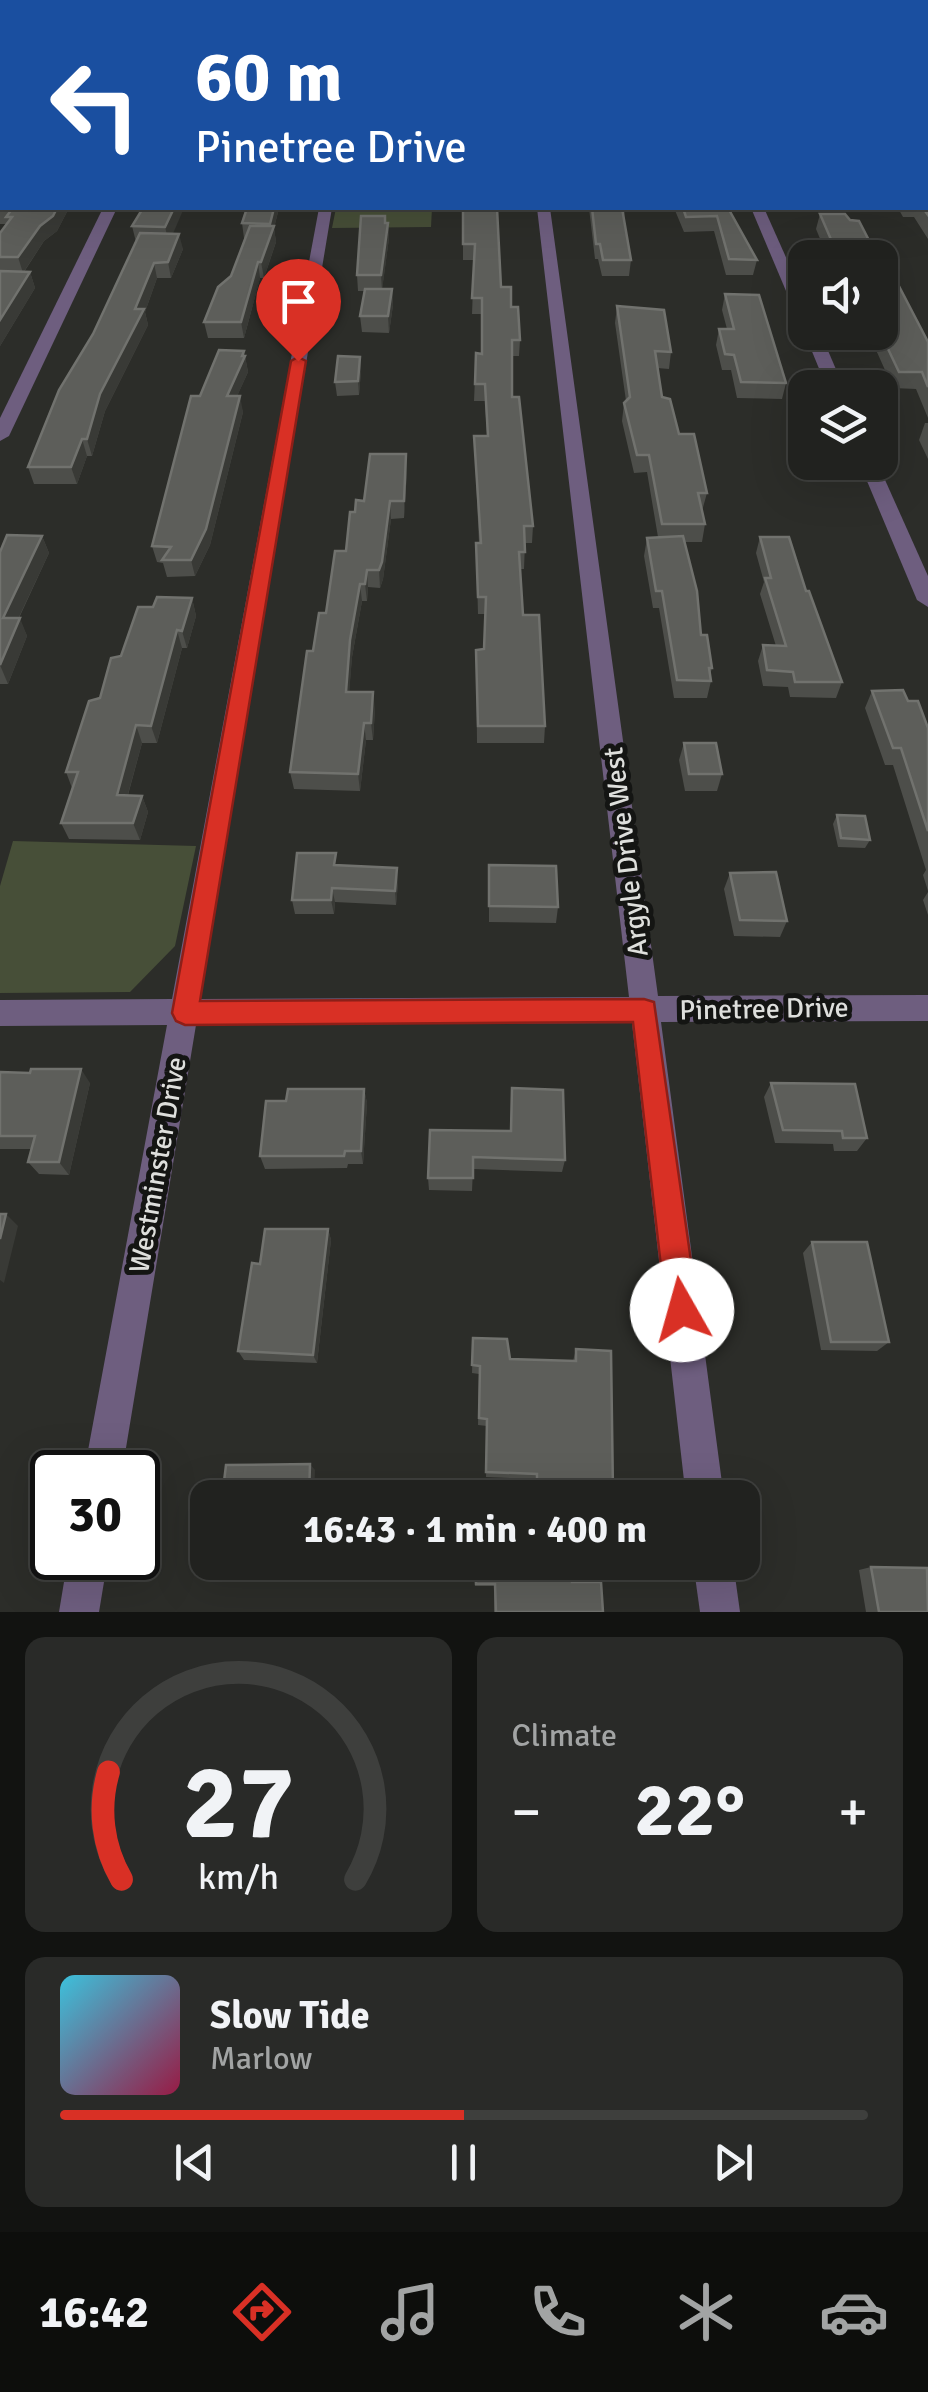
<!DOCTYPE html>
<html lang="en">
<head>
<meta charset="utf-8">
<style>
  :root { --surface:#21221f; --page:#292a28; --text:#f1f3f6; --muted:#a2a4a4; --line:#3e3f3d; --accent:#d93025 }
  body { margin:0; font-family:Signika,sans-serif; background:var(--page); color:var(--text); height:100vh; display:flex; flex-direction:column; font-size:38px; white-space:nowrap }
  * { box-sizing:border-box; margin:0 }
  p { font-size:32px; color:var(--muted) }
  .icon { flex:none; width:55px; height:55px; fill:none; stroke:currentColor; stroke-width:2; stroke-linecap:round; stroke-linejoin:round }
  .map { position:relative; height:1612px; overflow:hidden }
  .drawer { display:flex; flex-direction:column; gap:25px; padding:25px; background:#121311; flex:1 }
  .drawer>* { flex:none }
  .banner { position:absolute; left:0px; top:0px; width:930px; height:210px; box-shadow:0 10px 40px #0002,0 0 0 2px var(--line); background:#1a4fa0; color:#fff; overflow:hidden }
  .buttons { position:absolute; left:788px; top:240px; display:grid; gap:20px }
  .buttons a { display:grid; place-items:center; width:110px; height:110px; border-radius:20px; background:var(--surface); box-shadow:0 10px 40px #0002,0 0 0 2px var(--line); font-size:50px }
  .speed { position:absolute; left:30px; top:1450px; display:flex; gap:20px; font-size:50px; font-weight:700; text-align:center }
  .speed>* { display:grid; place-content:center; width:130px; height:130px; border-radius:50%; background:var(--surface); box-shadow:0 10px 40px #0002,0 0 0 2px var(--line); line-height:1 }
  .speed .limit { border:5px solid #111; border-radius:15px; background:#fff; color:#111 }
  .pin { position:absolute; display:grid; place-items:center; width:85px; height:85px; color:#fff; margin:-102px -42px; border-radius:50% 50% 50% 0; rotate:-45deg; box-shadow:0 0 10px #0007 }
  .pin .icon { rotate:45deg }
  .me { position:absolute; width:110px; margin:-55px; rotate:353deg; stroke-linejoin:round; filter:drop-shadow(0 0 8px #0008) }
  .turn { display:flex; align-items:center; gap:35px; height:210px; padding:0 30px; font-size:45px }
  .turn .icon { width:130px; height:130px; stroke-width:2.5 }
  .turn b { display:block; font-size:70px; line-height:85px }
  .big { font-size:75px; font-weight:800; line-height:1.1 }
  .drawer .card { flex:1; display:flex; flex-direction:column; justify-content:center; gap:15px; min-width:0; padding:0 35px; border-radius:20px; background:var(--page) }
  .drawer .dial { align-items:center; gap:0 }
  .dial svg { height:260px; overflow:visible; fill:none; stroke:var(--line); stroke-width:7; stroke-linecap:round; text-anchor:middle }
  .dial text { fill:var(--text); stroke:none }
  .song { display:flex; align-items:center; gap:30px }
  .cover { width:120px; height:120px; border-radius:15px; background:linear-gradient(135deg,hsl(190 70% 55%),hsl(340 70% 35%)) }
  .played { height:10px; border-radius:5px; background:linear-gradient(90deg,var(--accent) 50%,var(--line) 50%) }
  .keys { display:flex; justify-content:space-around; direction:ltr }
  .heat { display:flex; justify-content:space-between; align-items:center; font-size:55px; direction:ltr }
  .drawer .tiles { flex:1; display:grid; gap:25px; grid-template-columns:1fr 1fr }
  .card:last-child { grid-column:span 2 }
  .trip { position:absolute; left:190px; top:1480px; width:570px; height:100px; border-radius:20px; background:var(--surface); box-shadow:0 10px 40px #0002,0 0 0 2px var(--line); font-weight:800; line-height:100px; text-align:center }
  .menu { display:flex; height:160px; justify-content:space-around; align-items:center; background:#0d0e0c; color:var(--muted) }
  .menu .icon { width:70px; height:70px }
  .menu .on { color:var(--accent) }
  .menu b { font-size:45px; color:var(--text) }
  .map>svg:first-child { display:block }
  .green { fill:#474f38 }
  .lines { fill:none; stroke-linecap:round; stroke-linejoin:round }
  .stream { stroke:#6b7951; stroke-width:4 }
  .minor { fill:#6e5e7f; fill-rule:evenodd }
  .trunk { fill:#bc98e2; fill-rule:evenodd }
  .wall { fill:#4d4e4a }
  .shaded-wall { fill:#393a36 }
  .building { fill:#5d5e5a; stroke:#71726e; stroke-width:2.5 }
  .route { fill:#d93025; stroke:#8d1f18; stroke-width:2.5 }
  .labels { text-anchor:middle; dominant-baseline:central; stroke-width:10; stroke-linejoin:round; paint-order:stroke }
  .street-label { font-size:28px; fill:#dedfdc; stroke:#141513 }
</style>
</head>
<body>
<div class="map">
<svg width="928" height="1612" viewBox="0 0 928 1612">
  <rect width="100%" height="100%" fill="#2c2d29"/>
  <g class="green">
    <path d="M336 208H432L431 227 332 228Z"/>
    <path d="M13 841 196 846 175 946 130 992 0 993V886Z"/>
  </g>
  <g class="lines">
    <path class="stream" d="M299 0 317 2"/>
    <g class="minor">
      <path d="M196 0H206L207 2H198Z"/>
      <path d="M103 208H117L9 436 0 441V418Z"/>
      <path d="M319 208H332L200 999 629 997 537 208H550L658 996 928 995V1021L661 1022 724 1498H686L632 1023 196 1025 122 1472H84L167 1025 0 1026V1000L172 999Z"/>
      <path d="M751 208H764L805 300V322L797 317Z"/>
      <path d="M804 332H820L844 388H827Z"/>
      <path d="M859 462H877L928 576V607L917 600Z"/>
      <path d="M68 1558H108L99 1612H59Z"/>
      <path d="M693 1562H733L740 1612H700Z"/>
    </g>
    <rect class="trunk" x="0" y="122" width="2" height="8"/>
  </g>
  <g class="wall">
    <path d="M866 0H928V33V2H867Z"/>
    <path d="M2 38V102H0V41Z"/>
    <path d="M0 146 2 208H69L57 231 44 241 24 272H30L35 288 0 346V233L7 224H0Z"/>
    <path d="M928 182V239L914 217H903L898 208H928Z"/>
    <path d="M143 208 173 234 183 249 171 278H157L145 312 148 325 105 411 92 456H87L77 484H34L28 467 93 334 136 242 132 226Z"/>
    <path d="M279 208 274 228 276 242 264 278H260L244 338H208L204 322 231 276 245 238H244L242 223Z"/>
    <path d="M463 208 511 307 520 340 519 356H512V397L533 526 532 543H525L524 569H520L523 615 545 726 544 743H477L476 650 484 649 486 614H478L476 543H479L474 436H487L485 401H474L476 353 482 354V314H472L474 260H463Z"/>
    <path d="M589 208H625L624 217 631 260 629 276H602L598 259H595Z"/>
    <path d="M674 208H728L757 260 753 275H726L714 231 684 232Z"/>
    <path d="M820 214 878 258H828L816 229Z"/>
    <path d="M386 223H388L389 238 382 289H392L393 305 389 333 362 332 360 316 364 291H358L357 275Z"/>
    <path d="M725 294 786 383 782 399 737 398 731 370H722L716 345 719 329H727L722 310Z"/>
    <path d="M617 306 671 352 669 369 657 368 662 397 707 493 702 511 705 524 702 542H684L701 635 712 668 710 675 711 681 707 698H674L659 608H653L644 556 647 538 658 537 647 472 634 473 622 421 624 403 626 401 615 323Z"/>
    <path d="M868 332H880L928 342V418L916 389 893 388Z"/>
    <path d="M244 351 248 372 237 396 243 412 210 545 195 576 167 577 163 563 157 562 152 546 200 396Z"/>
    <path d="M360 357 361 371 359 395 337 396 335 382Z"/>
    <path d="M925 423H928V459L919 440Z"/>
    <path d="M407 471 404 518 391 519 383 579 380 588 368 587 367 601H362L352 657 349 692 375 709 373 740H366L360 791 294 789 290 772 313 651 326 613 346 551 364 501Z"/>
    <path d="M42 536 49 553 19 618 27 636 8 684H0V552Z"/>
    <path d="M760 537 806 591 842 682 836 698 790 697 788 687 763 686 758 661 763 645 776 646 760 594 764 582 756 553Z"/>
    <path d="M192 598 196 616 187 648H182L157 743H142L128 795 142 796 148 812 140 840 69 839 61 823 72 788 66 772 100 698 121 656 153 607Z"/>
    <path d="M872 691 908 701 928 728V891L923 875 926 870 893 765H885L865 708Z"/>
    <path d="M684 743 722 774 717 791H685L679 760Z"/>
    <path d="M837 815 870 840 865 848 838 847 833 824Z"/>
    <path d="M489 865 558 907 556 923 489 922Z"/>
    <path d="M338 866 398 883 396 905 335 902 334 914H295L292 900Z"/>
    <path d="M730 873 787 921 780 937 734 936 724 889Z"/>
    <path d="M928 892V915L923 900Z"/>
    <path d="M0 1072 90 1083 69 1175 39 1174 28 1162 32 1149H0Z"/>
    <path d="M771 1083 867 1138 857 1151H834L833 1144 775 1143 764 1097Z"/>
    <path d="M512 1088 565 1160 562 1172 473 1169 472 1191 429 1190 428 1178 510 1131Z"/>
    <path d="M364 1089 367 1103 363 1164H348L347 1168 265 1169 260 1156 286 1101Z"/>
    <path d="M328 1229 331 1240 317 1363 244 1360 238 1351Z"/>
    <path d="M812 1242 889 1342 877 1351 821 1350 803 1253Z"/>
    <path d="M473 1338 510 1359 573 1361 576 1349 613 1492 608 1498 535 1494V1479L486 1477 487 1426 478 1425 479 1374 472 1373Z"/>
    <path d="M305 1562 304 1572 272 1573 271 1579H249L242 1577V1571L235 1568Z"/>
    <path d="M475 1562 572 1582 603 1612H494V1586H475Z"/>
    <path d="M871 1567 928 1612H866L859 1570Z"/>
  </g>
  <g class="shaded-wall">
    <path d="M44 0H59L57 2H42Z"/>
    <path d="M57 208H69L57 231 44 241 23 273 18 257 40 226Z"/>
    <path d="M174 208H184L169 243 165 227Z"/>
    <path d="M274 208H279L274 228 276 242 264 278 261 262 271 234 270 224Z"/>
    <path d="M388 223 389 238 382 291 381 275Z"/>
    <path d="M179 234 183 249 171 278 168 262Z"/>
    <path d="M258 262 260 278 244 338 241 322Z"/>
    <path d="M154 263 157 278 145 312 148 325 105 411 92 456 87 439 100 394Z"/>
    <path d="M30 272 35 288 0 346V320Z"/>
    <path d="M392 289 393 305 389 333 388 316Z"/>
    <path d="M244 351 248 372 230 412 227 396Z"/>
    <path d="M360 357 361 371 359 395 358 381Z"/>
    <path d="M240 396 243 412 210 545 195 576 191 560Z"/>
    <path d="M82 439 87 456 77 484 71 467Z"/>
    <path d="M406 454 407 471 404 518V501Z"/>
    <path d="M390 501 391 519 383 579 380 588 379 570Z"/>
    <path d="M42 536 49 553 10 636 3 618Z"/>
    <path d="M367 570 368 587 367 601 365 584Z"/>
    <path d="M360 584 362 601 352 657 348 709 346 692 350 640Z"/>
    <path d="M192 598 196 616 187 648 182 631Z"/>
    <path d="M20 618 27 636 8 684 0 665Z"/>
    <path d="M177 630 182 648 157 743 151 726Z"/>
    <path d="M373 692 375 709 373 740 371 723Z"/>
    <path d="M364 723 366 740 360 791 358 774Z"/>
    <path d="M136 725 142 743 123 812 117 795Z"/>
    <path d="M142 796 148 812 140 840 133 823Z"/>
    <path d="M397 868 398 883 396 905 395 891Z"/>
    <path d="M332 888 335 902 334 914 331 900Z"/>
    <path d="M81 1069 90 1083 69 1175 59 1162Z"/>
    <path d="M364 1089 367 1103 363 1164 361 1151Z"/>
    <path d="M6 1214 18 1226 4 1283 0 1280V1239Z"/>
    <path d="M328 1229 331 1240 317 1363 313 1355Z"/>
    <path d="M310 1464 315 1470 314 1498H309Z"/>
    <path d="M300 1562H305L304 1572 299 1569Z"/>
    <path d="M266 1570 272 1573 271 1579 265 1576Z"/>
  </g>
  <g class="building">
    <path d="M25 0H44L42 2H25Z"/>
    <path d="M142 0H173L171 2H140Z"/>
    <rect x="484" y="0" width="18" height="2"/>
    <path d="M709 0H802L804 2H710Z"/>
    <path d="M878 0H928V20V2H880Z"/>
    <path d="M2 38V88H0V41Z"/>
    <path d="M0 146H2V208H57L53 216 40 226 18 257H0V233L12 217H6L12 209H0Z"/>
    <path d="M928 182V215L923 208H928Z"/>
    <path d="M143 208H174L165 227 132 226Z"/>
    <path d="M247 208H274L270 224 242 223Z"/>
    <path d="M463 208H497L501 287H511V307H518L520 340H512V397H519L533 526H524L525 552H519L523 615H539L545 726H478L476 650 484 649 486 597H478L476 543H481L474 436H488L485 384H475L476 353 482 354V298H472L475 244H463Z"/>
    <path d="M592 208H622L631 260H603L600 244H596Z"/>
    <path d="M683 208H728L757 260 729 259 717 216 686 217Z"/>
    <path d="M820 214H845L850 220 859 221 878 258H839Z"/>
    <path d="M361 216H385V223H388L381 275H357Z"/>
    <path d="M250 226H274L261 262H258L241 322H204L218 287 231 276Z"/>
    <path d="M140 233 179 234 168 262 154 263 135 309H144L100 394 87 439H82L71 467H28L59 390 93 334Z"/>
    <path d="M880 261 883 268 890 269 928 342V387L922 372H899L880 332Z"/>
    <path d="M0 271 30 272 0 320Z"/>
    <path d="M365 289H392L388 316H360Z"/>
    <path d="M725 294 759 295 786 383 741 382 734 355 725 354 719 329H734Z"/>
    <path d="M617 306 664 310 671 352 655 351 662 397 670 399 679 434H694L707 493H698L705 524H662L649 455H637L624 403 630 397Z"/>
    <path d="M219 350 244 351 242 356H245L227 396H240L206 529 191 560H162L171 547 152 546 191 396H200Z"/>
    <path d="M338 356 360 357 358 381 335 382Z"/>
    <path d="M370 454H406L404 501H390L382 562 379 570H367L365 584H360L350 640 346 692H373L371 723H364L358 774 290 772 307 651H313L319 613H326L335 551H346L350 512H355L356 500 364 501Z"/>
    <path d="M7 535 42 536 3 618H20L0 665V552Z"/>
    <path d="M683 536 697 591 701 635H707L712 668H709L711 681 677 680 662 591H656L647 538Z"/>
    <path d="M760 537H789L806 591H809L842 682H795L793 672 767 670 763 645 786 646 765 578H771Z"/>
    <path d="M157 597 192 598 182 631 177 630 151 726 136 725 117 795 142 796 133 823H61L78 772H66L89 701 100 698 111 658 121 656 138 607H153Z"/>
    <path d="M903 690 908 701H918L928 728V831L901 748H893L872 691Z"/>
    <path d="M684 743H716L722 774H689Z"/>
    <path d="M837 815 865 816 870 840 841 838Z"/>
    <path d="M297 853H336L334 865 397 868 395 891 332 888 331 900H292Z"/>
    <path d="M489 865 556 866 558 907 489 906Z"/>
    <path d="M776 872 787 921 740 920 730 873Z"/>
    <path d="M31 1069H81L59 1162H28L35 1136H0V1072L30 1073Z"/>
    <path d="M771 1083 855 1084 867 1138H843L842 1131 783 1130Z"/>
    <path d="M512 1088 563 1090 565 1160 473 1157V1178H428L430 1130 511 1131Z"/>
    <path d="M288 1089H364L361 1151H345L344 1156H260L266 1101H286Z"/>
    <path d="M0 1214H6L0 1239Z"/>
    <path d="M265 1229H328L313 1355 238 1351 252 1263 260 1264Z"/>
    <path d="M812 1242H867L889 1342H831Z"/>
    <path d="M473 1338 507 1339 510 1359 576 1361V1349L611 1351 613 1492 537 1489V1474L486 1472 487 1419 479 1418 480 1366 472 1365Z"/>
    <path d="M310 1464 309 1498H222L226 1465Z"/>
    <path d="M236 1562H300L299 1569 266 1570 265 1576 242 1577V1568H235Z"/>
    <path d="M475 1562H571L572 1582H601L603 1612H496L495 1584H476Z"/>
    <path d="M871 1567 927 1568 928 1612H879Z"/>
  </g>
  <path class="route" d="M298 357 306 361 200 1001 644 999 654 1002 698 1310 693 1321 682 1326 671 1321 666 1310 633 1022 185 1025 176 1021 172 1013 291 361Z"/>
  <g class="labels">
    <g class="street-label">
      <text transform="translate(626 852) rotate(-97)">Argyle Drive West</text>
      <text transform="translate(764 1009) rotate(-1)">Pinetree Drive</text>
      <text transform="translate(158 1165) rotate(-80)">Westminster Drive</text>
    </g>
  </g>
</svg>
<div class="buttons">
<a><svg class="icon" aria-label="sound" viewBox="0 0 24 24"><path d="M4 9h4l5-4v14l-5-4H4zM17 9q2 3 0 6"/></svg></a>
<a><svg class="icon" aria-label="layers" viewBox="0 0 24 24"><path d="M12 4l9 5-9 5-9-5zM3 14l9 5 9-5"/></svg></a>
</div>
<div class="speed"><div class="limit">30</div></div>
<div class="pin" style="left:298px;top:361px;background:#d93025"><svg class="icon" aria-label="arrive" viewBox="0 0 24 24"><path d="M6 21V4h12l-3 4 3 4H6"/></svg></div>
<svg class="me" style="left:682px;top:1310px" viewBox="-20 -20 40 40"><circle r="19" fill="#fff"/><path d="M0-13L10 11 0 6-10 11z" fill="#d93025"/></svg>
<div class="trip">16:43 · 1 min · 400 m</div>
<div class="banner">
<div class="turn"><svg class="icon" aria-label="left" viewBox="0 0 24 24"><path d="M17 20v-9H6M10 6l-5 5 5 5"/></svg><div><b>60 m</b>Pinetree Drive</div></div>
</div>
</div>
<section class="drawer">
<div class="tiles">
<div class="card dial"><svg viewBox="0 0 100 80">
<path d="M14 69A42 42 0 1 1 86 69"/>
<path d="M14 69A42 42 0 0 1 10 36" stroke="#d93025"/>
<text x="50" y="56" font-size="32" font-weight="700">27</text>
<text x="50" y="72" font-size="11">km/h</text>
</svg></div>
<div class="card"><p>Climate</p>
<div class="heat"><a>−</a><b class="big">22°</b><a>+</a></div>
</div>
<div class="card">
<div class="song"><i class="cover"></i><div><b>Slow Tide</b><p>Marlow</p></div></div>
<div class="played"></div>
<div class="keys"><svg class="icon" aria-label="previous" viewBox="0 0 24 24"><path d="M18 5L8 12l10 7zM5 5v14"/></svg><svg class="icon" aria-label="pause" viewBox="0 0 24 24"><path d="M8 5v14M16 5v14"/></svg><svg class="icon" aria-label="next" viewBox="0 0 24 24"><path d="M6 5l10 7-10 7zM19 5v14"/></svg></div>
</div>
</div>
</section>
<nav class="menu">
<b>16:42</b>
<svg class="icon on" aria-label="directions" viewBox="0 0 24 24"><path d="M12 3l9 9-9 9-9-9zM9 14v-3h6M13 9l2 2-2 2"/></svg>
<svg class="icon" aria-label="music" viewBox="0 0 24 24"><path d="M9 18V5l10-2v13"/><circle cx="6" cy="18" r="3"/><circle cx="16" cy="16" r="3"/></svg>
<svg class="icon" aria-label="phone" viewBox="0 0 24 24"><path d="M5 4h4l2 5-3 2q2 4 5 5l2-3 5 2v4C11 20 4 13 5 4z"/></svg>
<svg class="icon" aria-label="climate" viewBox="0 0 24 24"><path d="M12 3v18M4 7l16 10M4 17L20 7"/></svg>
<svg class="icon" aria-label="car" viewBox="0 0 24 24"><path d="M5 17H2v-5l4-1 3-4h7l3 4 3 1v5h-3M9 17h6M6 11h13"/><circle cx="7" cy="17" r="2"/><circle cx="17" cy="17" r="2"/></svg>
</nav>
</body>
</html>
